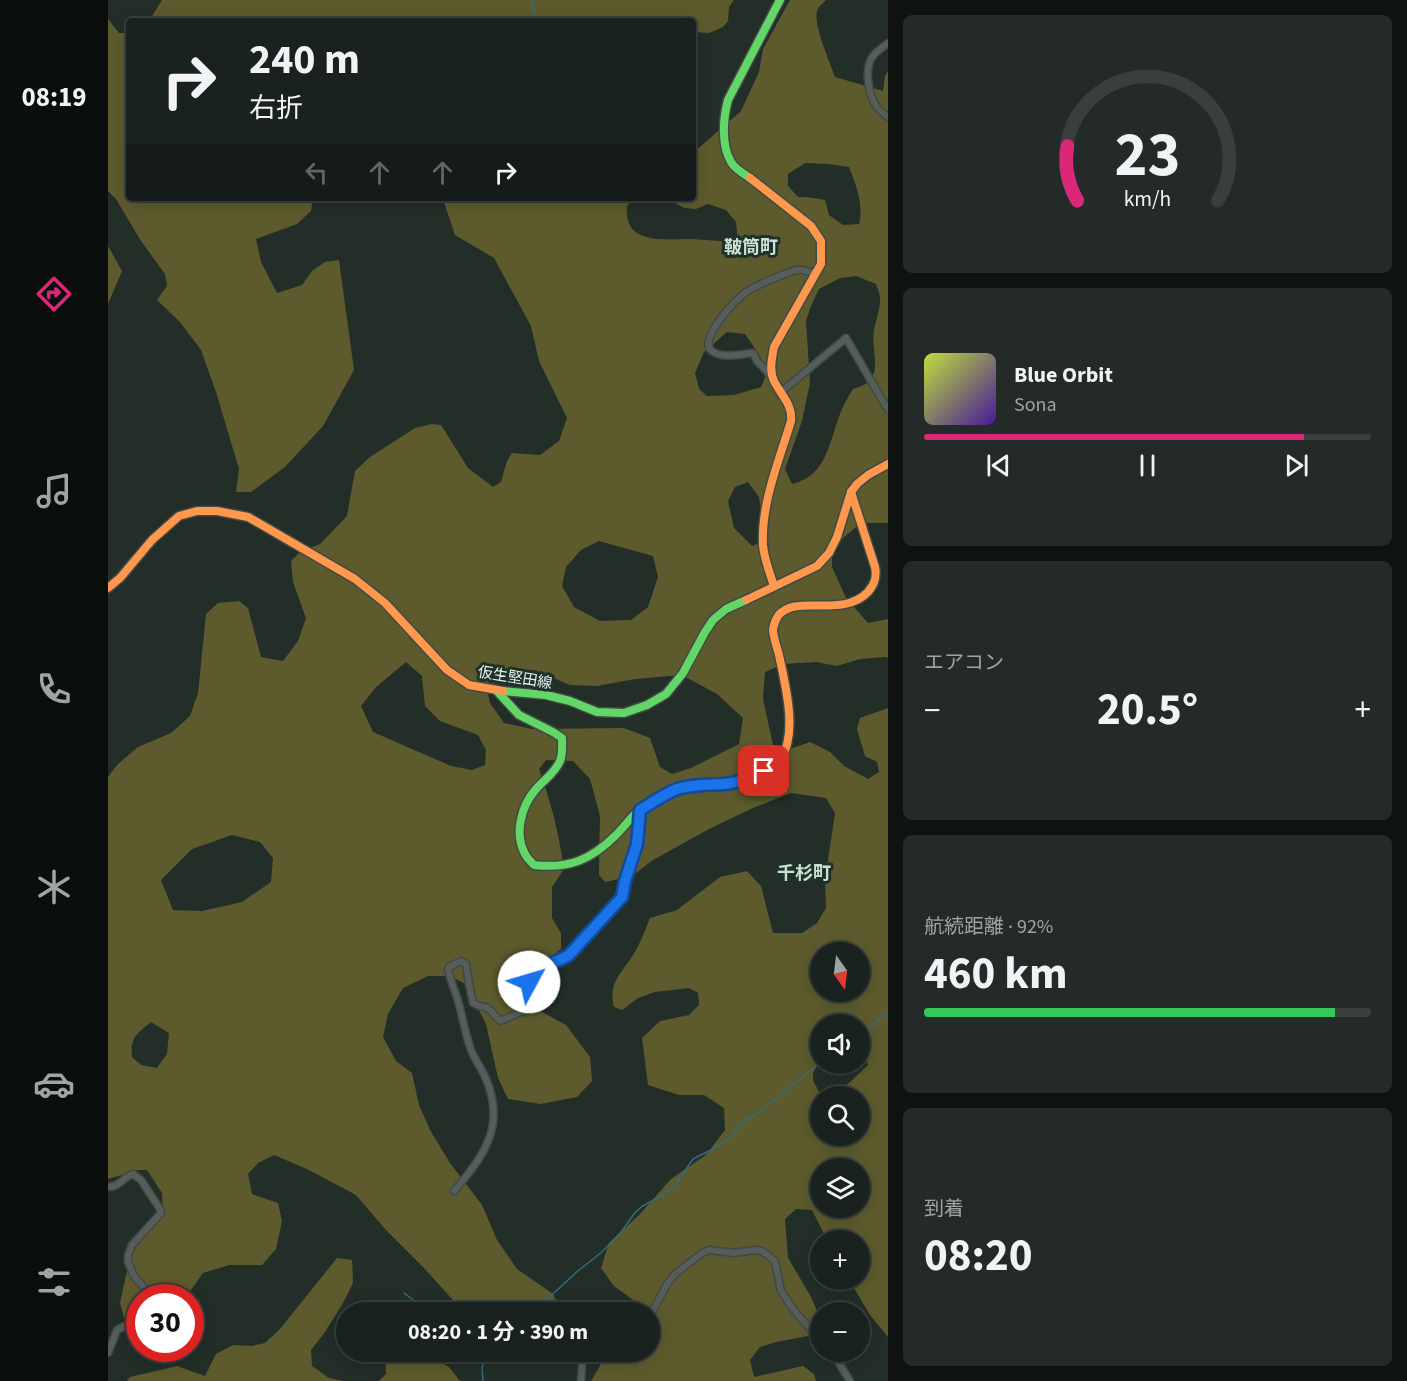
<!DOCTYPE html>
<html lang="ja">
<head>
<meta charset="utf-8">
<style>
  :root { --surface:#1a221f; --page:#232a28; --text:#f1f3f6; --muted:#9fa4a4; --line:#383f3d; --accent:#db2777 }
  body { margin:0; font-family:"Source Sans 3","Noto Sans JP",sans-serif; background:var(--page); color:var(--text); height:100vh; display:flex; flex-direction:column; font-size:22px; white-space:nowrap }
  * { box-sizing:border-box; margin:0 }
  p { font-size:20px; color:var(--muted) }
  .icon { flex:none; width:33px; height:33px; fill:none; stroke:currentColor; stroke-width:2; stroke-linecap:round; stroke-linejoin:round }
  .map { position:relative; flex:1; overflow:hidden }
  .drawer { display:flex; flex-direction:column; gap:15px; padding:15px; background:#0e1311; width:519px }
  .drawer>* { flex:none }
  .guide { position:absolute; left:18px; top:18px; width:570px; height:183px; border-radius:6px; box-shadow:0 3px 15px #0003,0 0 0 2px var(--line); background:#1a221f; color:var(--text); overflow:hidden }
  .needle { width:39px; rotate:166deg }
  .fabs { position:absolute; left:702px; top:942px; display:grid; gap:12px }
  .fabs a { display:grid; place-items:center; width:60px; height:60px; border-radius:50%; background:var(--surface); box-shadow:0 3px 15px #0003,0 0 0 2px var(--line); font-size:30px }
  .speed { position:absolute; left:18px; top:1284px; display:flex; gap:12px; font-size:30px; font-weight:700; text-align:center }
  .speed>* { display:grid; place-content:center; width:78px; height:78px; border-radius:50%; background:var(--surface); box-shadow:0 3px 15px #0003,0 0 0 2px var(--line); line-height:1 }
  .speed .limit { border:9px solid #d22; background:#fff; color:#111 }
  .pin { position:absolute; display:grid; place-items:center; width:51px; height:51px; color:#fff; margin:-26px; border-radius:12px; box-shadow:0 3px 9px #0006 }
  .me { position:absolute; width:66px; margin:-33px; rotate:51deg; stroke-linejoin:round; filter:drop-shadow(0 0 4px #0008) }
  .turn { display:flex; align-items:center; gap:21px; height:126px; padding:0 24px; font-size:27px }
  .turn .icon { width:78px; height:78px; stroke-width:2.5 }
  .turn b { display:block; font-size:42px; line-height:51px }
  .lanes { display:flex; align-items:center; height:57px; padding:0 24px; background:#0003; justify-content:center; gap:30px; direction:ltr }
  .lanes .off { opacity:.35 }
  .big { font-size:45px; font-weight:700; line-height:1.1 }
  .drawer .tile { flex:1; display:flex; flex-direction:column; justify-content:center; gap:9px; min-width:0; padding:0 21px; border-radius:9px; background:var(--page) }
  .drawer .dial { align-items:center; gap:0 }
  .dial svg { height:156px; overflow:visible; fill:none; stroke:var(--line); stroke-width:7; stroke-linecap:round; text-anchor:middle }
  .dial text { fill:var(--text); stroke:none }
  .song { display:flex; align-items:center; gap:18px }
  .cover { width:72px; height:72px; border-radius:9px; background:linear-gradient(135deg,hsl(70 70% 55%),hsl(260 70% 35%)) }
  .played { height:6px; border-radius:3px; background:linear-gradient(90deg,var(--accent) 85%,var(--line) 85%) }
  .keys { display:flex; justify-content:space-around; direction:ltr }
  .heat { display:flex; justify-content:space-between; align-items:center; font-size:33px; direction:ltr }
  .charge { height:9px; border-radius:4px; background:linear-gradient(90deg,#34c759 92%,var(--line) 0) }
  .trip { position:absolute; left:228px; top:1302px; width:324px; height:60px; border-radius:30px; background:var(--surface); box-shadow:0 3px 15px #0003,0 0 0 2px var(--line); font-weight:700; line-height:60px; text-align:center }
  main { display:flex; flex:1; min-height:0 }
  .menu { display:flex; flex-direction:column; width:108px; justify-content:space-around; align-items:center; background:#0a0e0c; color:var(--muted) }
  .menu .icon { width:42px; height:42px }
  .menu .current { color:var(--accent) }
  .menu b { font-size:27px; color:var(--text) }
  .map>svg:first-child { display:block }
  .forest { fill:#5d5b2d; fill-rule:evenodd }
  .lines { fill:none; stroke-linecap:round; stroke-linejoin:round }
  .stream { stroke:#326c80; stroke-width:1.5 }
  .street-casing { stroke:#404a45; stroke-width:9 }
  .fast-casing { stroke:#404a45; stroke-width:11 }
  .slow-casing { stroke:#404a45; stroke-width:11 }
  .street { stroke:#565d5a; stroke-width:6 }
  .fast { stroke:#63d668; stroke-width:8 }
  .slow { stroke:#ff974d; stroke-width:8 }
  .route-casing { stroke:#114b97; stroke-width:15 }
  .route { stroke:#1a73e8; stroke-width:10 }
  .labels { text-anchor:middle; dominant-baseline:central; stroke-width:6; stroke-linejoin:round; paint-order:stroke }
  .street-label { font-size:15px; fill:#e4f0ea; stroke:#1f322a }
  .quarter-label { font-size:18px; font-weight:bold; fill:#cae2d6; stroke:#1f322a }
</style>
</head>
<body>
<main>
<nav class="menu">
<b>08:19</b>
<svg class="icon current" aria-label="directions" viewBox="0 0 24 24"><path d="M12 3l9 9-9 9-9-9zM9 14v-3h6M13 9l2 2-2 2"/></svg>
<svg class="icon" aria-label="music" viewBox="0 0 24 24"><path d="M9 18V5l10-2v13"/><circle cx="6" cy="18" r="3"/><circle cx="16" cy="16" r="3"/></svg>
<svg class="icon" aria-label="phone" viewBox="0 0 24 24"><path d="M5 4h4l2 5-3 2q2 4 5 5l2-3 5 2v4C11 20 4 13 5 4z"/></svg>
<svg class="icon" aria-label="climate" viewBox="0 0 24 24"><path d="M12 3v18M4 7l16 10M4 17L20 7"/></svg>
<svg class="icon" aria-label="car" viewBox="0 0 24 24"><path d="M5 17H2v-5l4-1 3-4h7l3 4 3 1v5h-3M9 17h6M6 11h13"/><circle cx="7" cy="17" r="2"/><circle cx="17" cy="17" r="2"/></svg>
<svg class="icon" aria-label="filters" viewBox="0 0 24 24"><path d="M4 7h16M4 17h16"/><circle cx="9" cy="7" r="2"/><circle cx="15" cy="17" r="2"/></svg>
</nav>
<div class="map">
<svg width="780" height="1381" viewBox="0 0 780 1381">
  <rect width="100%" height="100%" fill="#232e29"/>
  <g class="forest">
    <path d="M54 0H626L621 7 620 21 615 27 601 33 585 32V21H146L127 18 126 21H41Z"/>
    <path d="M682 0H718C715 3 710 7 709 11 705 25 722 62 727 77L775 91 777 76 780 71V523H753L735 538 724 553V567L738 598 760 623 780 619V658L777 657 752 659 729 666 708 662 675 664 657 672 655 699 665 745 685 748 702 742 722 752 736 766 760 779 771 772 769 762 757 756 749 729 752 718 780 708V1337L762 1315 741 1280H752V1240H719L704 1210 688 1209 677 1219 680 1258 702 1295 711 1315 704 1324 705 1335 668 1342 652 1347 642 1360 646 1377 695 1366 706 1374 708 1381H483L500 1352H542V1312H524L528 1306 525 1300 506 1286 493 1268 501 1243 532 1214 563 1179 598 1155 617 1130 616 1108 596 1095H571L540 1085 534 1038 552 1021 581 1015 591 1005 590 993 581 988 547 992 530 998 514 1010 506 1007C499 979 518 971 529 948 534 939 538 928 542 918L569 910 612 877 639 871 653 886 665 933H694L709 923 718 908 717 880 727 813 718 798 683 793 645 808 603 828 545 860 524 876 497 882 491 875 492 816 482 779 465 761 438 760 431 769C443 802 451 834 456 869L444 887V918L453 933V949L415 978 410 988 421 1005 458 1025 482 1057 484 1081 469 1097 433 1104 400 1099 390 1078 378 1024 358 984 341 976H320L295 988 280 1014 275 1037 288 1061 304 1073 311 1105 322 1130 342 1163 374 1205 389 1240 409 1269 445 1294 453 1310 452 1312H358L354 1310 315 1267 277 1229 248 1195 199 1169 166 1155 150 1163 140 1174 144 1194 170 1203 174 1221 168 1249 154 1265H121L95 1273 78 1297 32 1298 31 1333 26 1332 16 1318 12 1303 19 1271 30 1241 55 1212 54 1193 39 1170H30L0 1179V777L10 764 30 747 63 733 82 716 90 693 98 614 110 603 131 601 140 608 153 657 175 661 190 641 198 618 185 582 183 561 192 552 212 544 239 516 247 471 262 457 307 428 324 424 333 425 360 468 385 487 393 482 399 461 404 453 432 455 451 441 459 418 431 361 423 326 386 258 347 235 335 199 332 198H545L522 203 519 206C515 246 557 239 583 239 598 240 612 241 627 242L630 241 628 222 618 210 600 204 588 209 576 208 558 198H585V153L633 111 651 72 655 49ZM697 163 721 164 741 167C748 185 756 205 751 224L735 225 721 215 717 200 699 197H690L680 186V174ZM748 276 768 284C769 288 772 293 772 297 773 308 768 319 766 330 762 354 780 380 745 389 740 397 735 406 732 414 721 442 719 476 684 484L677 469 694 421 702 383 698 321 703 306 711 289 732 278ZM619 332 637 334C647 349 665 369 653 387L626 395 599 396 591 389 587 373 596 352ZM640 482 651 497 656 532 654 542 644 546 626 528 620 501 627 487ZM491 541 545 556 550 577 540 607 523 620 492 621 466 607 454 586 458 567 473 550ZM298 662 314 676 317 706 332 721 370 735 378 750 377 765 364 770 343 766 265 732 253 706 268 687ZM426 670 462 685 489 686 527 679 574 675 609 694 635 718 631 744 583 768 564 774 552 767 542 738 516 728 424 729 396 723 382 703 379 690 394 677ZM124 835 152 842 165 858 163 882 134 902 94 911 65 910 53 880 84 849ZM712 952H752V992H712ZM43 1022 61 1033 59 1054 49 1068 33 1065 24 1057C22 1037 29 1034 43 1022ZM712 1024H752V1051L755 1052 760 1065 740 1084 722 1093 711 1092 705 1080V1073L712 1060ZM712 1096H752V1136H712ZM712 1168H752V1208H712Z"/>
    <path d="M0 19 11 33H21V198H205L203 211 189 224 148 239 153 262 169 293 194 285 204 271 217 262 231 260 246 370 215 426 177 467 143 492H128L131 469 108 392 93 350 72 322 49 300 59 286 57 274 33 241 8 199 0 191Z"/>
    <path d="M0 246 14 271 0 304Z"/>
    <path d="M229 1258 244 1260 245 1283 234 1305 217 1332 203 1350 204 1366 221 1378 235 1381H19L22 1377 69 1366 97 1376 108 1354 125 1345 144 1346 157 1343 172 1329Z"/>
    <path d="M277 1352H314L341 1367 352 1381H267H271L278 1374Z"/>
  </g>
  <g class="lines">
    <g class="stream">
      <path d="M424 0 427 21"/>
      <path d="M752 1035 780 1013"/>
      <path d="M296 1293 321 1312"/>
      <path d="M425 1312 471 1270 494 1252 513 1232 526 1214 533 1207 551 1197 567 1185 585 1159 605 1149 622 1138 634 1123 649 1114 712 1063"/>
      <path d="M375 1381 374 1368 378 1352"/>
    </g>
    <g class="street-casing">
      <g id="street">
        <path d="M780 43C775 47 769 51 765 56 756 67 760 96 769 107 772 111 776 114 780 117"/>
        <path d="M665 378 649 361 645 353C633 354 614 359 604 351 589 340 628 299 638 292 645 287 681 271 689 270 694 269 702 272 707 274"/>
        <path d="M673 392 738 338 780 410"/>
        <path d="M0 1187C12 1187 15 1177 25 1174L33 1180 52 1209 53 1213 24 1245 20 1255V1262L26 1276 45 1298"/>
        <path d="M346 1191C376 1156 398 1126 378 1079 374 1069 367 1060 363 1050 357 1034 355 1017 350 1001 347 991 343 981 340 970L341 967 353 961 358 964 361 984 365 1003 371 1006 380 1008 392 1021 425 1007C424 999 420 990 421 982 422 971 451 961 461 955L514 897 517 881 529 844 532 810"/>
        <path d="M542 1316 559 1284 567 1274 594 1253 601 1250 626 1253 646 1250 654 1251 667 1261 673 1291 685 1309 712 1340"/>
        <path d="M726 1352 732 1365 742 1381"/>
        <path d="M0 1353 9 1330 22 1323 32 1322"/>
        <path d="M473 1381 475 1352"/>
      </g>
    </g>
    <g class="fast-casing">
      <g id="fast">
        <path d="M642 178C636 174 627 169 623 162 613 145 615 119 620 100L672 0"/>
        <path d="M388 690 411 715 445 732 454 738C454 746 455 754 452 761 447 773 436 780 428 789 413 806 406 834 417 854 419 858 423 862 426 865 461 869 483 860 508 835 515 828 520 821 527 814 536 806 547 800 557 795 575 786 592 786 611 785 634 783 656 774 673 759"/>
        <path d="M395 691 438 695 462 701 489 712 516 713 539 705 558 694 575 673 597 632 605 620 618 609 638 600"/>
      </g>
    </g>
    <g class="slow-casing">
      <g id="slow">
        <path d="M642 178 703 226 713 241V264L666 347C664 358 661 370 666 381 673 395 685 405 683 421 671 461 653 503 655 545 656 559 662 573 666 586"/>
        <path d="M0 588 12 578 44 540 71 516 89 511H109L140 517 247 579 277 603 339 670 361 685 395 691"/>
        <path d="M638 600 709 566 721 553 729 537 743 492 749 484 760 475 780 464"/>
        <path d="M673 759C690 732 677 684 671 655 669 647 665 637 665 629 666 624 668 619 670 616 687 593 734 619 760 592 767 584 769 577 767 567L743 492"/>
      </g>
    </g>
    <use href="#street" class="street"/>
    <use href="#fast" class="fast"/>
    <use href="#slow" class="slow"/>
  </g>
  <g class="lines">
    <g class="route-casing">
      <path id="route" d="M421 982C425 968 448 963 461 955L514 897 517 881 529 844 532 810C544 803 556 794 569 789 585 784 600 785 616 784 630 783 643 777 656 771"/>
    </g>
    <use href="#route" class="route"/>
  </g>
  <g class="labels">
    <g class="street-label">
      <text transform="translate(407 678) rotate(9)">仮生堅田線</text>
    </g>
    <g class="quarter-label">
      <text x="643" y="247">鞁筒町</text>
      <text x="696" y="873">千杉町</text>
    </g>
  </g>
</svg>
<div class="fabs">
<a><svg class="needle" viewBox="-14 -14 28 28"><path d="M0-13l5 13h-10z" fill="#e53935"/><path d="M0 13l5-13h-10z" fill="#9fa4a4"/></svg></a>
<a><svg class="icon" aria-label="sound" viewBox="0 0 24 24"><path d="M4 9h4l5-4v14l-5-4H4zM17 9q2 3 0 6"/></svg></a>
<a><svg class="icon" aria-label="search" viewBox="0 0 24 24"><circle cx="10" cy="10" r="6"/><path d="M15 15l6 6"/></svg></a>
<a><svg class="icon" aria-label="layers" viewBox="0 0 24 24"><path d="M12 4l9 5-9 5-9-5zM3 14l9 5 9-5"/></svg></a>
<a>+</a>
<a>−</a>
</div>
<div class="speed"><div class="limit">30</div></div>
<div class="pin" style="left:656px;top:771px;background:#d93025"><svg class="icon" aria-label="arrive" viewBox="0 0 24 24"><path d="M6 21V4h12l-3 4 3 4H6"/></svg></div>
<svg class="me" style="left:421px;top:982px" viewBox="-20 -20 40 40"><circle r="19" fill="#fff"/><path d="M0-13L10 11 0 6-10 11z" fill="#1a73e8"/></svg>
<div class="trip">08:20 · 1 分 · 390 m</div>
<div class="guide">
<div class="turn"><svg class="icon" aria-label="right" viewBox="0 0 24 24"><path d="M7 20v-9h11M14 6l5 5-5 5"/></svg><div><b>240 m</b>右折</div></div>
<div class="lanes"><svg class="icon off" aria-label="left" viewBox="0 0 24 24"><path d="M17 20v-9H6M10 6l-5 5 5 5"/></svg><svg class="icon off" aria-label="ahead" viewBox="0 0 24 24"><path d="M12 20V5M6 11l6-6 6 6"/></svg><svg class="icon off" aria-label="ahead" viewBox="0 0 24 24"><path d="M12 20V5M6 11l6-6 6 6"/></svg><svg class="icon" aria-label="right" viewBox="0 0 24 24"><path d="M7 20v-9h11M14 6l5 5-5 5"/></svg></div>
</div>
</div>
<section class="drawer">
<div class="tile dial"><svg viewBox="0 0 100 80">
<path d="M14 69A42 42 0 1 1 86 69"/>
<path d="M14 69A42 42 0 0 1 9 41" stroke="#db2777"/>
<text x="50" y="56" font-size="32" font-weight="700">23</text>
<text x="50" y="72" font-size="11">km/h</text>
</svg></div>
<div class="tile">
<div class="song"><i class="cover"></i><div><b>Blue Orbit</b><p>Sona</p></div></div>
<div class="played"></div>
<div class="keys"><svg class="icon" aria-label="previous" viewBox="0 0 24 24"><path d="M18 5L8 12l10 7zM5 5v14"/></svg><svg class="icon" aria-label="pause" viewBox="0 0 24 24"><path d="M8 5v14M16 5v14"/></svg><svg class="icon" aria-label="next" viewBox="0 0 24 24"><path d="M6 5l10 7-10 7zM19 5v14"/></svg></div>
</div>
<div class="tile"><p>エアコン</p>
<div class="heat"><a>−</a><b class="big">20.5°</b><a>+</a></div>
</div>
<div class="tile"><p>航続距離 · 92%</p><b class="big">460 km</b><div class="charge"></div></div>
<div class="tile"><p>到着</p><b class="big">08:20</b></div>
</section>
</main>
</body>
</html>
